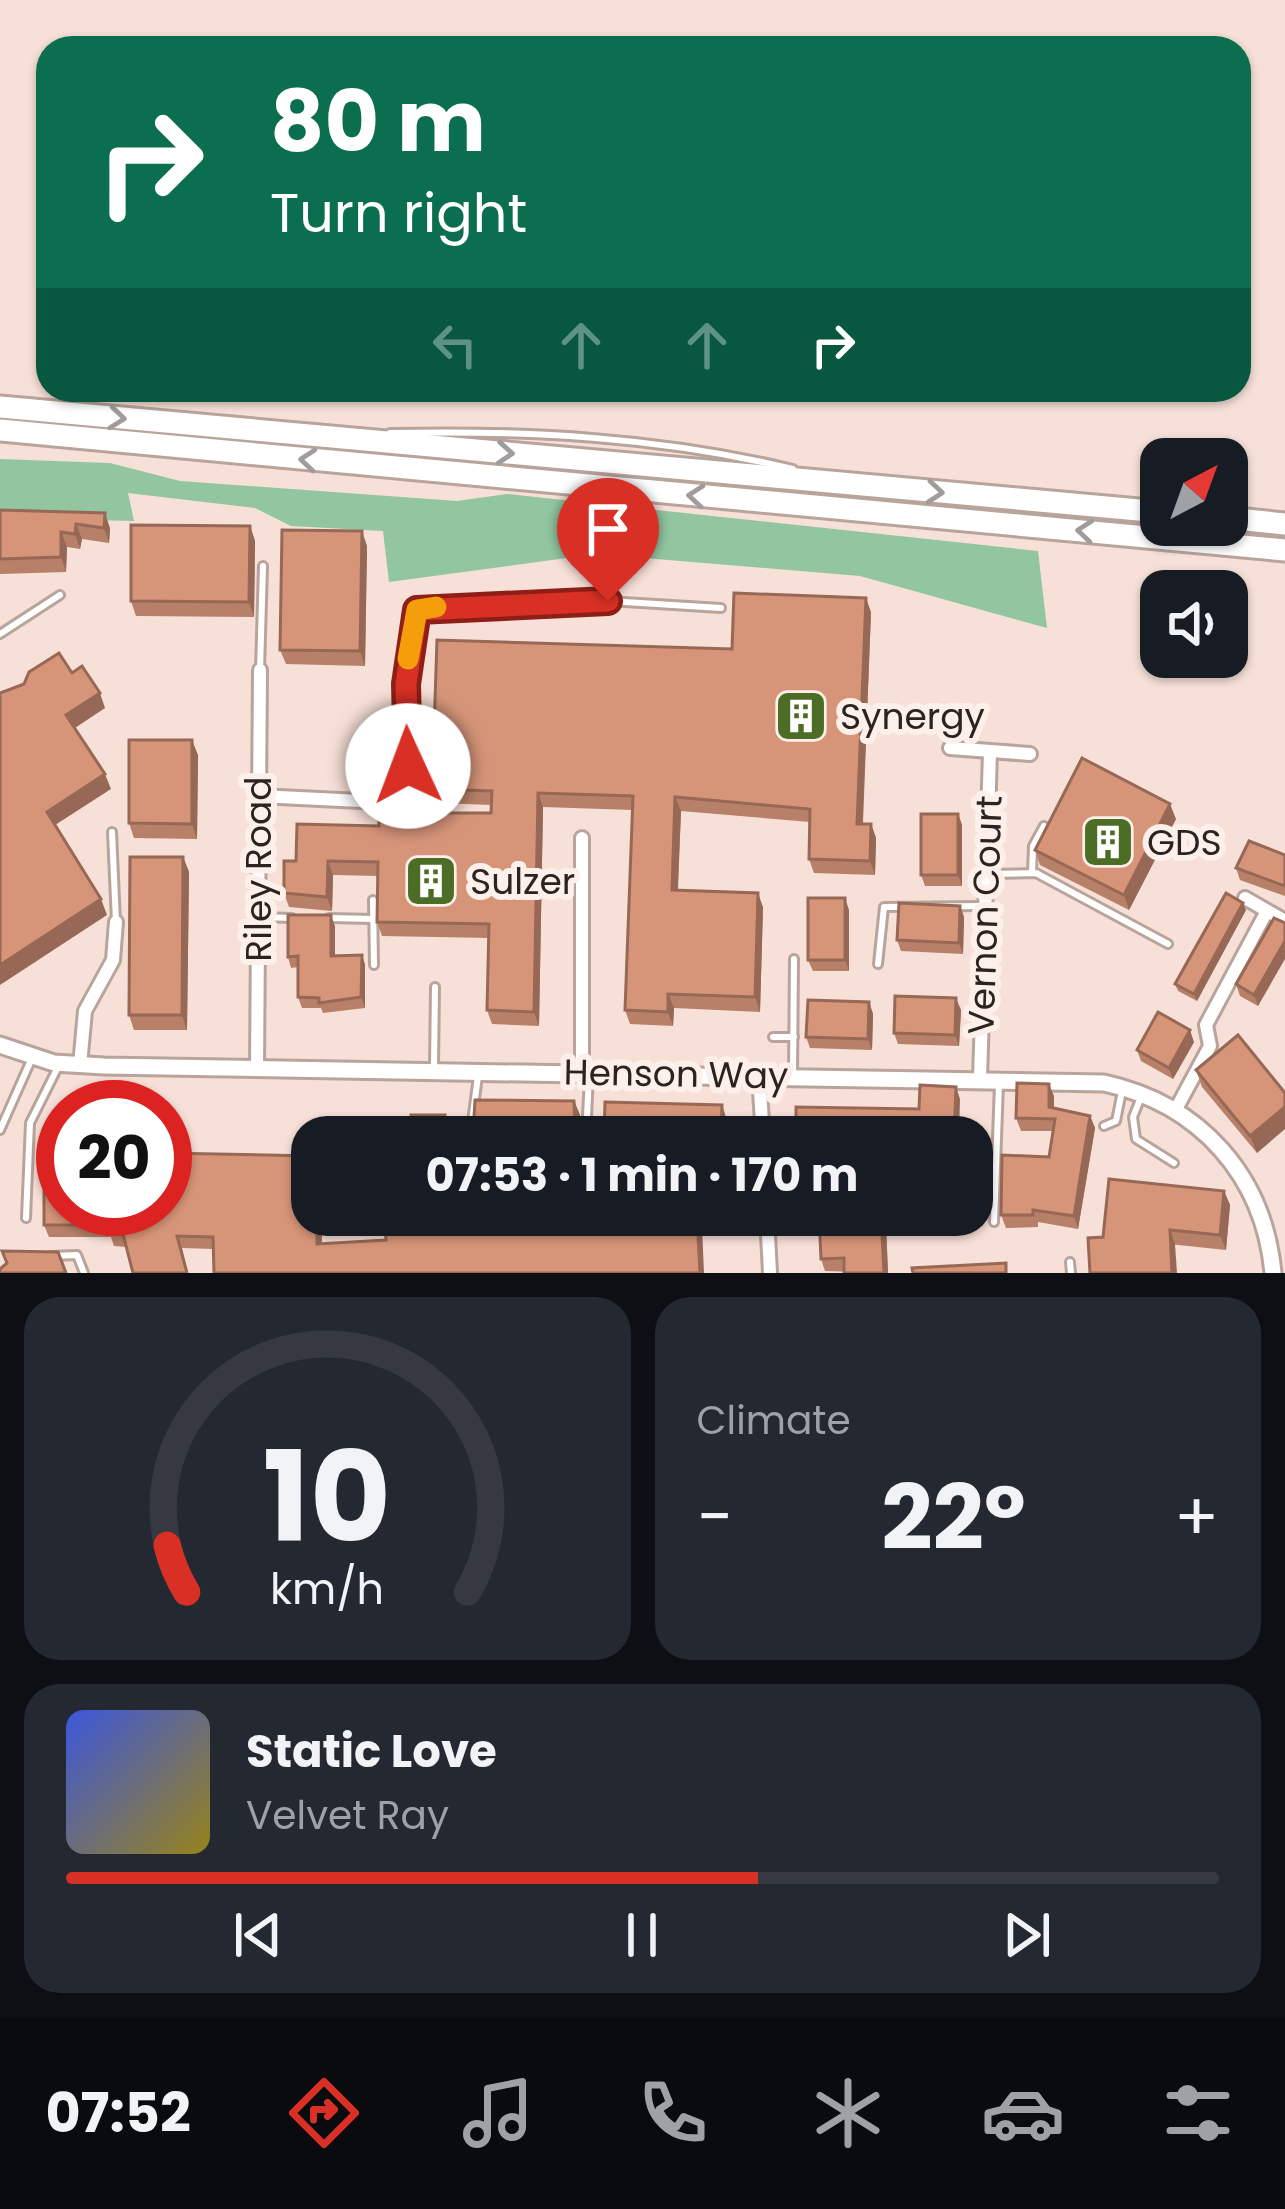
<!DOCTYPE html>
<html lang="en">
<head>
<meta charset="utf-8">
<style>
  :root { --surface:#171b24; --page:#242831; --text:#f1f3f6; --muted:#9ea1a6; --line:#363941; --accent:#d93025 }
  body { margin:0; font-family:Poppins,sans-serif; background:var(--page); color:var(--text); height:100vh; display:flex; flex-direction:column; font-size:45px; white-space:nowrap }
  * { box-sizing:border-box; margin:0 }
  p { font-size:39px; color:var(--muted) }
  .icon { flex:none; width:66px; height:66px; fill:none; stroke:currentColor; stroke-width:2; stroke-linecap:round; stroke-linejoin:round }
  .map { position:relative; height:1273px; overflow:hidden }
  .drawer { display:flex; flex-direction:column; gap:24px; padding:24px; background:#0d0f14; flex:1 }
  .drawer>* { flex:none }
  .hud { position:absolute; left:36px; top:36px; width:1215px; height:366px; border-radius:36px; box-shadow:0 3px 9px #0004; background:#0b6e4f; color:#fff; overflow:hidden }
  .needle { width:78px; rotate:41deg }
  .tools { position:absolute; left:1140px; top:438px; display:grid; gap:24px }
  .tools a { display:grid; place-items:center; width:108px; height:108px; border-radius:24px; background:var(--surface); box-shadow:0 3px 9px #0004; font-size:60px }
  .speed { position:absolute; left:36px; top:1080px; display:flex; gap:24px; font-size:60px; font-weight:700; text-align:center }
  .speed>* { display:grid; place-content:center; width:156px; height:156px; border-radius:50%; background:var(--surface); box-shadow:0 3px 9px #0004; line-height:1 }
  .speed .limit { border:18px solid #d22; background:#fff; color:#111 }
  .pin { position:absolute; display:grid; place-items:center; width:102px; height:102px; color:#fff; margin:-123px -51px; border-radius:50% 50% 50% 0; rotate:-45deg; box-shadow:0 0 12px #0007 }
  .pin .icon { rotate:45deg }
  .me { position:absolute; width:132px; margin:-66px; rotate:358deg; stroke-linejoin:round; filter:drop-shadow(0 0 9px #0008) }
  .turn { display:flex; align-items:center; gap:42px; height:252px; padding:0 36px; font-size:54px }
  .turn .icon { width:156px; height:156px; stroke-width:2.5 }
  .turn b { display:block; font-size:84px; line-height:102px }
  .lanes { display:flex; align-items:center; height:114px; padding:0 36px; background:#0003; justify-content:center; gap:60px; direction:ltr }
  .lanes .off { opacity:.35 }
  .big { font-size:90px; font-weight:700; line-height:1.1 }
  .drawer .widget { flex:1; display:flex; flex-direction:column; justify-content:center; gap:18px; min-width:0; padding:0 42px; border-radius:36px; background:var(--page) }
  .drawer .dial { align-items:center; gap:0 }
  .dial svg { height:312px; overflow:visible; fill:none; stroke:var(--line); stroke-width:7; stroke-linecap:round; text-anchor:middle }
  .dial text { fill:var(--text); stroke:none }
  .song { display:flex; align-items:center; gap:36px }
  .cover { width:144px; height:144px; border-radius:18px; background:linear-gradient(135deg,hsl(230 70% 55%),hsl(50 70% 35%)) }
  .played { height:12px; border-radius:6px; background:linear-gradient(90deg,var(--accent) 60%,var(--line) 60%) }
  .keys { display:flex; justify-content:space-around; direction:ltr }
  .heat { display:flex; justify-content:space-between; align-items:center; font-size:66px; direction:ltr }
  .drawer .tiles { flex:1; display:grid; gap:24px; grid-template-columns:1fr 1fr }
  .widget:last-child { grid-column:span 2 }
  .trip { position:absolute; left:291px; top:1116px; width:702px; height:120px; border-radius:36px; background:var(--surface); box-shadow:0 3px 9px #0004; font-weight:700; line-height:120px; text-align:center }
  .menu { display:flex; height:192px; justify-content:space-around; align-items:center; background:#090b0e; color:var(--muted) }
  .menu .icon { width:84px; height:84px }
  .menu .on { color:var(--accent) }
  .menu b { font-size:54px; color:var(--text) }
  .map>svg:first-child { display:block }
  .green { fill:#92c6a0 }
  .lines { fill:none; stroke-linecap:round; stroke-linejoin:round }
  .service-casing { stroke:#b9a49b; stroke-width:12 }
  .minor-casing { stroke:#b9a49b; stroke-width:18 }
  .tertiary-casing { stroke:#b9a49b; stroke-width:21 }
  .trunk-casing { stroke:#b9a49b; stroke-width:27 }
  .service { stroke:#fff; stroke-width:6 }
  .minor { stroke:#fff; stroke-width:12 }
  .tertiary { stroke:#fff; stroke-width:15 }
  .trunk { stroke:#fff; stroke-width:21 }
  .wall { fill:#b88068 }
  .shaded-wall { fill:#966855 }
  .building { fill:#d69579; stroke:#966855; stroke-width:3 }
  .oneway { stroke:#a09c9b }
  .route-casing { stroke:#8d1f18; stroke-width:30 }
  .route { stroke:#d93025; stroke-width:21 }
  .slow { stroke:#f59e0b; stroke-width:21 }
  .labels { text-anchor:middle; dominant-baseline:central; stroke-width:12; stroke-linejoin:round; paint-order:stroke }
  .poi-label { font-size:36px; fill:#2b2320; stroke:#fdefea; text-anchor:start }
  .street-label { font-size:36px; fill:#2b2320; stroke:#fdefea }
</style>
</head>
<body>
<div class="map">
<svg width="1285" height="1273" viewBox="0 0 1285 1273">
  <rect width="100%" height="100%" fill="#f7e0d7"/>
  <path class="green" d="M0 459 110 463 180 481 457 501 507 494 1038 551 1047 628 860 576 596 554 389 582 383 531 291 526 255 508 128 493 134 521 0 518Z"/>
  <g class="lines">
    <g class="service-casing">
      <g id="service">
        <path d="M390 433C526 430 661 437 793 469"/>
        <path d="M0 634 60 595"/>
        <path d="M260 670 263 566"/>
        <path d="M382 802 409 806 406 684 417 610 608 601 721 608"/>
        <path d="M112 832 116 922"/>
        <path d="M1032 873 1033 846 1044 826"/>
        <path d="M989 874 1036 873 1168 944"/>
        <path d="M373 900 374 965"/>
        <path d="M259 917 292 918"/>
        <path d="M329 918 373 919"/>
        <path d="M878 964 884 907 982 906"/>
        <path d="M773 1037H794"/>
        <path d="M434 1067 435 987"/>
        <path d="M793 1076 794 959"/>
        <path d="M1141 1097 1133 1117 1136 1139 1174 1163"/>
        <path d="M1104 1126 1116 1121 1122 1091"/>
        <path d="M0 1130 32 1058"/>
        <path d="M470 1137 478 1076"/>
        <path d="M586 1137 589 1076"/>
        <path d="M26 1218 30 1123 58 1067"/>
        <path d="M994 1222 999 1083"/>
        <path d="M51 1256 77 1255 84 1273"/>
        <path d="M1070 1262 1071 1273"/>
      </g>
    </g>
    <g class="minor-casing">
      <g id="minor">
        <path d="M950 748 1030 754"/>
        <path d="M258 796 382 802"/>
        <path d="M582 838V1073"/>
        <path d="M1245 898 1285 921"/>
        <path d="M80 1065 85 1011 113 960 116 922"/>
        <path d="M257 1068 260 670"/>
        <path d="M759 1076 763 1137"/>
        <path d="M980 1079 990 752"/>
        <path d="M1175 1111 1210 1046 1206 1025 1267 911"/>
        <path d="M767 1215 770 1273"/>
      </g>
    </g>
    <g class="tertiary-casing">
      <path id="tertiary" d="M0 1045 54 1063 104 1066 1104 1083C1200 1104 1264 1176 1273 1273"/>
    </g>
    <g class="trunk-casing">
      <g id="trunk">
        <path d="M0 407 1161 512"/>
        <path d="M0 430 1285 550"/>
        <path d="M1227 518 1285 524"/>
      </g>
    </g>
    <use href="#service" class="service"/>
    <use href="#minor" class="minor"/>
    <use href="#tertiary" class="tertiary"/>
    <use href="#trunk" class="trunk"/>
  </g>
  <g class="wall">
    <path d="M0 510 110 528 109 543 82 539 80 549 67 547 66 572 0 574Z"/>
    <path d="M250 526 255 541 254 617 136 616 131 601Z"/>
    <path d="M367 546 365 666 286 664 280 650Z"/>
    <path d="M871 612 863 824H871L876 838 875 875 814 873 809 859 810 822 681 811 678 890 763 907 760 1012 674 1008 673 1026 630 1024 625 1010 632 810 543 807 539 1026 492 1024 487 1010 489 938 382 936 377 922 378 876 333 875 332 911 289 907 284 893 296 861 379 826 491 813 492 805 438 803 432 789 732 649Z"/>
    <path d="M198 755 197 839 134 838 129 823Z"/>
    <path d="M958 814 962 825V886H925L921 875Z"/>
    <path d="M1176 819 1129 910 1040 865 1035 850Z"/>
    <path d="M1285 855V896L1240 880 1236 868Z"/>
    <path d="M183 857 189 872 187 1030H134L129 1015Z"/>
    <path d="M960 906 964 917 963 954 901 951 897 940Z"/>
    <path d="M849 910V971H813L808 960Z"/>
    <path d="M1246 910 1197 1001 1178 991 1175 984Z"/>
    <path d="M1274 918 1258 1006 1240 996 1236 984Z"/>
    <path d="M335 926V955H362L365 965V1008L323 1013 321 1008H302L298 997V967L291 968 288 957Z"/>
    <path d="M869 1002 873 1014 872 1050 810 1048 806 1037Z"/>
    <path d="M961 1010 959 1046 898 1044 894 1033Z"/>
    <path d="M1194 1042 1173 1079 1141 1061 1137 1050Z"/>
    <path d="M1196 1070 1285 1093 1257 1153 1202 1087Z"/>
    <path d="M1054 1096V1108L1090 1116 1095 1128 1078 1229 1038 1222V1227L1006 1228 1001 1215 1049 1157 1053 1131H1021L1016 1118Z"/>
    <path d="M574 1101 580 1115V1137H474L473 1134Z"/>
    <path d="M445 1115 448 1123V1137H413L411 1133Z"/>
    <path d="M1224 1191 1230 1205 1226 1250 1103 1237Z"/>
    <path d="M63 1209 322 1215V1244L386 1240 385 1229 350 1231 346 1218 451 1215 452 1228 697 1215 702 1227 213 1249 182 1248 188 1273H133L126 1247 114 1246 111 1237H49L44 1225Z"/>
    <path d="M882 1215 886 1225 888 1273 825 1271 821 1259Z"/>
    <path d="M921 1215H956V1218L921 1217Z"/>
  </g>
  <g class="shaded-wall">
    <path d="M105 513 110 528 109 543 104 528Z"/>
    <path d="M76 524 82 539 80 549 75 534Z"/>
    <path d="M250 526 255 541 254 617 249 602Z"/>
    <path d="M362 531 367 546 365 666 360 651Z"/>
    <path d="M61 532 67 547 66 572 61 557Z"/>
    <path d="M866 598 871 612 862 838 857 824Z"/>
    <path d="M100 693 105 708 72 730 66 715Z"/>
    <path d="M192 740 198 755 197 839 192 824Z"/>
    <path d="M105 774 111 789 52 827 47 812Z"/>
    <path d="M538 793 543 807 539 1026 534 1012Z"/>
    <path d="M675 797 681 811 677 904 672 890Z"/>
    <path d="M1170 804 1176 819 1129 910 1124 895Z"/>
    <path d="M958 814 962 825V886L958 875Z"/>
    <path d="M871 824 876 838 875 875 870 861Z"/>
    <path d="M183 857 189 872 187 1030 182 1015Z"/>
    <path d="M328 861 333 875 332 911 327 897Z"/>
    <path d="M758 893 763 907 760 1012 755 997Z"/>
    <path d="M845 898 849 910V971L845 960Z"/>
    <path d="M101 899 107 915 0 985V965Z"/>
    <path d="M1243 903 1246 910 1197 1001 1194 994Z"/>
    <path d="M960 906 964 917 963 954 959 943Z"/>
    <path d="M331 915 335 926V966L331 956Z"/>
    <path d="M1285 941V959L1258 1006 1254 995Z"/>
    <path d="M362 955 365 965V1008L361 997Z"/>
    <path d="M668 994 674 1008 673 1026 668 1012Z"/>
    <path d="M956 998 961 1010 959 1046 955 1035Z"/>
    <path d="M869 1002 873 1014 872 1050 868 1039Z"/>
    <path d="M1190 1030 1194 1042 1173 1079 1169 1068Z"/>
    <path d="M1049 1084 1054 1096 1053 1119 1049 1107Z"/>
    <path d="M956 1087 960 1099 959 1137H954Z"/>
    <path d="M574 1101 580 1115V1137L575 1136Z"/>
    <path d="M722 1105 727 1120V1137H721Z"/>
    <path d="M1285 1107V1129L1257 1153 1250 1136Z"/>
    <path d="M1090 1116 1095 1128 1078 1229 1074 1216Z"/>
    <path d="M1224 1191 1230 1205 1226 1250 1220 1235Z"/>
    <path d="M317 1215H322L321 1256 317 1244Z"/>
    <path d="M697 1215 702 1227 704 1273H700Z"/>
    <path d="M882 1215 886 1225 888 1273H884Z"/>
    <path d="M1170 1230 1175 1244 1177 1273H1172Z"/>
  </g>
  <g class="building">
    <path d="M0 510 105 513 104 528 76 524 75 534 61 532V557L0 559Z"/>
    <path d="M131 525 250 526 249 602 131 601Z"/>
    <path d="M282 530 362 531 360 651 280 650Z"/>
    <path d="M734 593 866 598 857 824H871L870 861 809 859 810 809 675 797 672 890 758 893 755 997 668 994V1012L625 1010 633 796 538 793 534 1012 487 1010 489 924 377 922 378 862 328 861 327 897 284 893V861H296L297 824 379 826V813H491L492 791 432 789 437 640 732 649Z"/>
    <path d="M59 653 72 673 82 666 100 693 66 715 105 774 47 812 101 899 0 965V693L24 684 29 672Z"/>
    <path d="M129 740H192V824L129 823Z"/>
    <path d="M1082 758 1170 804 1124 895 1035 850Z"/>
    <rect x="921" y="814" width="37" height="61"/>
    <path d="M1249 841 1285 855V886L1236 868Z"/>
    <path d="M130 857H183L182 1015H129Z"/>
    <path d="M1226 893 1243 903 1194 994 1175 984Z"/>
    <rect x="808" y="898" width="37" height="62"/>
    <path d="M899 903 960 906 959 943 897 940Z"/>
    <path d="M288 915H331V956L362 955 361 997 319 1003V998L298 997V956L288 957Z"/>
    <path d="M1274 918 1285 923V941L1254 995 1236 984Z"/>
    <path d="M895 996 956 998 955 1035 894 1033Z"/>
    <path d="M808 1000 869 1002 868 1039 806 1037Z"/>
    <path d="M1158 1012 1190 1030 1169 1068 1137 1050Z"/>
    <path d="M1238 1035 1285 1093V1107L1250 1136 1196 1070Z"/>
    <path d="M1017 1083 1049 1084V1107L1090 1116 1074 1216 1033 1210V1215H1001L1002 1155 1049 1157 1055 1119 1016 1118Z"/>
    <path d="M920 1085 956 1087 954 1137H796V1107L919 1109Z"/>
    <rect x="115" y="1088" width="11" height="19"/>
    <path d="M475 1100 574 1101 575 1136 473 1134Z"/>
    <path d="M605 1102 722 1105 721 1137H604Z"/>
    <path d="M411 1115H445V1132L411 1133Z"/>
    <path d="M44 1133H63V1209H165V1153L312 1156V1215H317V1244L386 1240 384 1216 346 1218V1215H447L449 1229 545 1218 697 1215 700 1273H214L213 1237 177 1236 187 1273H133L123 1234H110V1225H44Z"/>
    <path d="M1109 1179 1224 1191 1220 1235 1170 1230 1172 1273H1090L1088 1238 1103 1237Z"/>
    <path d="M819 1215H881L884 1273H844V1258L821 1259Z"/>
    <path d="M2 1251 58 1252 66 1273H0V1269L7 1263Z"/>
    <path d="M1006 1263V1273H913L912 1268Z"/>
  </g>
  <defs><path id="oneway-chevron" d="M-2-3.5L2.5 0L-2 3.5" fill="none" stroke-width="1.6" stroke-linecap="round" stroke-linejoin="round" transform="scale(3)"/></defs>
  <g class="oneway">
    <use href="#oneway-chevron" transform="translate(117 418) rotate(6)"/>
    <use href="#oneway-chevron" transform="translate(505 453) rotate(4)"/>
    <use href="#oneway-chevron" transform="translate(308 460) rotate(-175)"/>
    <use href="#oneway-chevron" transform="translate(935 492) rotate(5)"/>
    <use href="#oneway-chevron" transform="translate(696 496) rotate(-175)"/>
    <use href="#oneway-chevron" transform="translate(1085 531) rotate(-175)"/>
  </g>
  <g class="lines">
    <g class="route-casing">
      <path id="route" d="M408 766 406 684 417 610 608 601"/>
    </g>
    <use href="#route" class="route"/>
    <path class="slow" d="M408 659 417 610 436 607"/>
  </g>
  <defs>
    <g id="building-square" transform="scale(2.7)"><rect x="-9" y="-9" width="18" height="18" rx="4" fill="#4b6d25" stroke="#fdefea"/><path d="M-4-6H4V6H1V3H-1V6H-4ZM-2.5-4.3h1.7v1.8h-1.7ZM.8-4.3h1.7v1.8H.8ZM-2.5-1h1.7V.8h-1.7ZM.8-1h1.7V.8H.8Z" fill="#fff"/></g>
  </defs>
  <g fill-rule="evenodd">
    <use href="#building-square" x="801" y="716"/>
    <use href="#building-square" x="1108" y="842"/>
    <use href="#building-square" x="431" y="881"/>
  </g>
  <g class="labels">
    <g class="poi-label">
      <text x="840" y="716">Synergy</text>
      <text x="1147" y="842">GDS</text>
      <text x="470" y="881">Sulzer</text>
    </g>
    <g class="street-label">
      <text transform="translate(258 869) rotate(-90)">Riley Road</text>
      <text transform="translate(985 915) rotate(-88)">Vernon Court</text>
      <text transform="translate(676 1074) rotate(1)">Henson Way</text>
    </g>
  </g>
</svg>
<div class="tools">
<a><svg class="needle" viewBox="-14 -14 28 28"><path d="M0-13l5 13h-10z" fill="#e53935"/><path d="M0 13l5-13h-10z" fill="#9ea1a6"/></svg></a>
<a><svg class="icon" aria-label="sound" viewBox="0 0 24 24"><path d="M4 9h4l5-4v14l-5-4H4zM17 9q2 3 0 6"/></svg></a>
</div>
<div class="speed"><div class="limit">20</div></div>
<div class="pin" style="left:608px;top:601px;background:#d93025"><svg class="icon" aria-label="arrive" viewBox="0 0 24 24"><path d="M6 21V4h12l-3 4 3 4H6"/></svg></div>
<svg class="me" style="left:408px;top:766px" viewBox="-20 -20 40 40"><circle r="19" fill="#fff"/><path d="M0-13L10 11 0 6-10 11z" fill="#d93025"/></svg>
<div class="trip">07:53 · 1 min · 170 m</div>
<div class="hud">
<div class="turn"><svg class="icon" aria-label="right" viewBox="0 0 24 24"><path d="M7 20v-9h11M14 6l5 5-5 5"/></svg><div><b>80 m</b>Turn right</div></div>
<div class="lanes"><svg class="icon off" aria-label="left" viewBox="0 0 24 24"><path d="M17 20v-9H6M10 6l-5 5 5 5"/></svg><svg class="icon off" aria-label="ahead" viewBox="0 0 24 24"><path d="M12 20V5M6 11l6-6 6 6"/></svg><svg class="icon off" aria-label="ahead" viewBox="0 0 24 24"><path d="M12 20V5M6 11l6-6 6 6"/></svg><svg class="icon" aria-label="right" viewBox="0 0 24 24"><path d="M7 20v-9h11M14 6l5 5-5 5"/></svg></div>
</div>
</div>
<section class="drawer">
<div class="tiles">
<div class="widget dial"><svg viewBox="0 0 100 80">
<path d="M14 69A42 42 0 1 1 86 69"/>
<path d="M14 69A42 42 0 0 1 9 57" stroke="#d93025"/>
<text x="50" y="56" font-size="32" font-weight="700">10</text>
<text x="50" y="72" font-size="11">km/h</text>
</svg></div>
<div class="widget"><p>Climate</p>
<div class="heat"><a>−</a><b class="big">22°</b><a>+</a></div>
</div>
<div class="widget">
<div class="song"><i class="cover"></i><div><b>Static Love</b><p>Velvet Ray</p></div></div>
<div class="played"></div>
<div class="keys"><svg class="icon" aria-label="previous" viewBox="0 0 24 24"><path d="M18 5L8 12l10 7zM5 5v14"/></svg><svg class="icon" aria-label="pause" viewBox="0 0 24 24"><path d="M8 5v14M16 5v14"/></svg><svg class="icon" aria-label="next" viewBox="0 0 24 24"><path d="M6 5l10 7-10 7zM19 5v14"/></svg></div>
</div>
</div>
</section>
<nav class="menu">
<b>07:52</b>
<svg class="icon on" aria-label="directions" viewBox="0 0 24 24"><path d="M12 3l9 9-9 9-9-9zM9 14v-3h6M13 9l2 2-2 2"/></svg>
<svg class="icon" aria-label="music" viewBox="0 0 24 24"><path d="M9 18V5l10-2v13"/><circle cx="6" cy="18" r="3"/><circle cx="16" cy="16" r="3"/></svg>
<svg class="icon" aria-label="phone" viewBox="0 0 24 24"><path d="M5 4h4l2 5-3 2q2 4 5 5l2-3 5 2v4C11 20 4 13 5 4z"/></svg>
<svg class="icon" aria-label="climate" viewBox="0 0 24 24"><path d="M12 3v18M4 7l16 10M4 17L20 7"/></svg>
<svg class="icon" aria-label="car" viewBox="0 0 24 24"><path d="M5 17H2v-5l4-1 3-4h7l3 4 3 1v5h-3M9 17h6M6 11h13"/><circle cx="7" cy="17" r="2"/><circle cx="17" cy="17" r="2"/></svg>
<svg class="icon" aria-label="filters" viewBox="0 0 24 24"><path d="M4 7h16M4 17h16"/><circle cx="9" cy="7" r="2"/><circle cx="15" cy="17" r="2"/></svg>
</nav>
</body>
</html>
